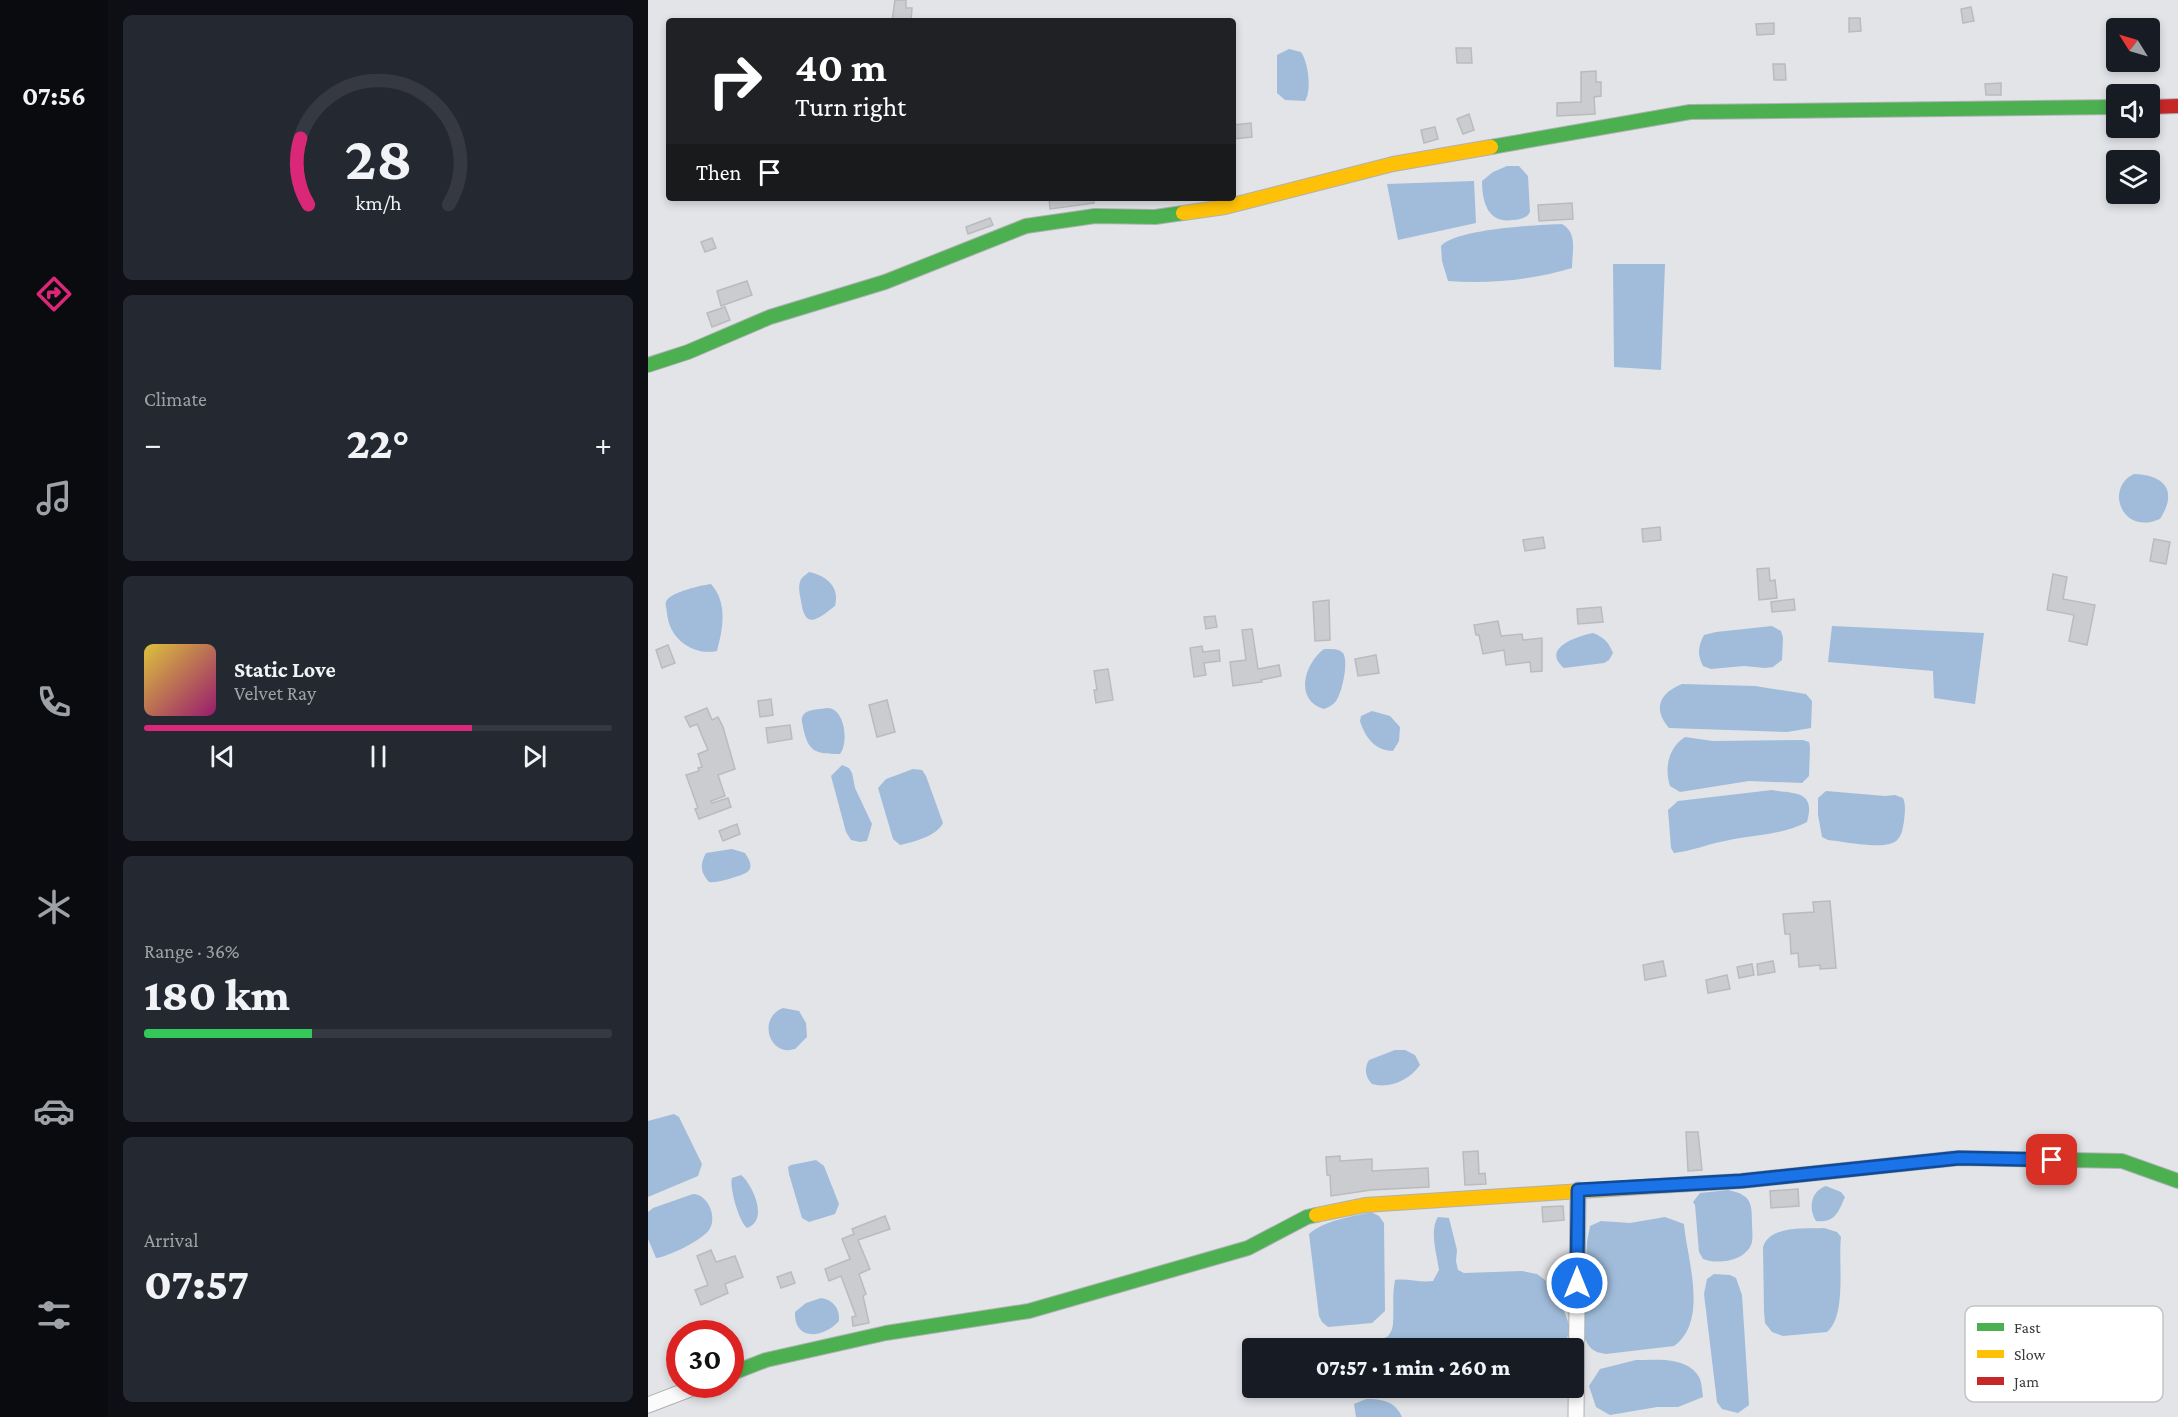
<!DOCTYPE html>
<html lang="en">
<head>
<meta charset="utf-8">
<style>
  :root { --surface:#171b24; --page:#242831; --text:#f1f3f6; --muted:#9ea1a6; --line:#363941; --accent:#db2777 }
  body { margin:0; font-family:"Crimson Pro",serif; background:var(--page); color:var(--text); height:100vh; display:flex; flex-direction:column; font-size:22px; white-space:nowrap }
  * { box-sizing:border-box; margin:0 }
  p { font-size:20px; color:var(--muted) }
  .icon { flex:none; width:33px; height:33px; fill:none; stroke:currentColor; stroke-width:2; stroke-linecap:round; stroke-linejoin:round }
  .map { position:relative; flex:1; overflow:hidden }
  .sheet { display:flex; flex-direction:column; gap:15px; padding:15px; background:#0d0f14; width:540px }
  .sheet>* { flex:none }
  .banner { position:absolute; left:18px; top:18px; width:570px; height:183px; border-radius:6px; box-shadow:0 3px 9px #0003; background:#202124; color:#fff; overflow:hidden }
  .needle { width:39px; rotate:307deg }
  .buttons { position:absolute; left:1458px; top:18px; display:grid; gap:12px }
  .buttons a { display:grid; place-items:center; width:54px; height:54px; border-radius:6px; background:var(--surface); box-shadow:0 3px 9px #0003; font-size:30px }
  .speed { position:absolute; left:18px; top:1320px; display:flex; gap:12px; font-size:30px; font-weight:700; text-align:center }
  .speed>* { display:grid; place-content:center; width:78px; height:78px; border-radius:50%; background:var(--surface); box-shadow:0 3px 9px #0003; line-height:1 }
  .speed .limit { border:9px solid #d22; background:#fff; color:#111 }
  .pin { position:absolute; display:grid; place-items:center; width:51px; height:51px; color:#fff; margin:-26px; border-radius:12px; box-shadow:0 3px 9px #0006 }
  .me { position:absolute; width:66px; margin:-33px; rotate:0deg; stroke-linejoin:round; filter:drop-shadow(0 0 4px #0008) }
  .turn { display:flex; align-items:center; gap:21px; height:126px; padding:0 30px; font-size:27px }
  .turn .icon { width:78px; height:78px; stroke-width:2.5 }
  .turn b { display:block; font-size:42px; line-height:51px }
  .then { display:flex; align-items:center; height:57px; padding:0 30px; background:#0003; gap:12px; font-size:22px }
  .big { font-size:45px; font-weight:800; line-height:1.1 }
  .sheet .tile { flex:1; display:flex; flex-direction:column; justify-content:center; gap:9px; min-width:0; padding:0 21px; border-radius:9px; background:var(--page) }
  .sheet .dial { align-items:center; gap:0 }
  .dial svg { height:156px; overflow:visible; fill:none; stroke:var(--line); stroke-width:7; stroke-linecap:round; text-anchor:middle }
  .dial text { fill:var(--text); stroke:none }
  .song { display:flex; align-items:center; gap:18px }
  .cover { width:72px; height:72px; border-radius:9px; background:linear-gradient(135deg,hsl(50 70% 55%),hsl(320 70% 35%)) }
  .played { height:6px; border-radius:3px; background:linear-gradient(90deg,var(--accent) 70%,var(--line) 70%) }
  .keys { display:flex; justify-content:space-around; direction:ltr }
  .heat { display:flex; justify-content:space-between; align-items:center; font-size:33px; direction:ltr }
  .charge { height:9px; border-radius:4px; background:linear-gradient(90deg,#34c759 36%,var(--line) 0) }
  .trip { position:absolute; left:594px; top:1338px; width:342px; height:60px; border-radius:6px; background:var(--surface); box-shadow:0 3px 9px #0003; font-weight:800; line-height:60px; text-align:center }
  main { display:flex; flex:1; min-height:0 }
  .menu { display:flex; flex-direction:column; width:108px; justify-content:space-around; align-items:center; background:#090b0e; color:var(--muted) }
  .menu .icon { width:42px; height:42px }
  .menu .current { color:var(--accent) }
  .menu b { font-size:27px; color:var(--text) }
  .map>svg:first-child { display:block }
  .water { fill:#a0bcda }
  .building { fill:#cbccd0; stroke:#b9bbbf; stroke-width:1.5 }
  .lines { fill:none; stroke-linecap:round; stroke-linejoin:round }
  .street-casing { stroke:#afb1b5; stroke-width:17 }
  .fast-casing { stroke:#afb1b5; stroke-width:16 }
  .slow-casing { stroke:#afb1b5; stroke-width:16 }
  .jam-casing { stroke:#afb1b5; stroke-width:16 }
  .street { stroke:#fbfbfc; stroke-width:15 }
  .fast { stroke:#4caf50; stroke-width:14 }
  .slow { stroke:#ffc107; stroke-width:14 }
  .jam { stroke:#c62828; stroke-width:14 }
  .route-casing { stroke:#114b97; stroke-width:15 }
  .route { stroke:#1a73e8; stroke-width:10 }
  .key { fill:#fff; stroke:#c3c4c5; stroke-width:1.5 }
  .key-label { font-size:16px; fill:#383a3d }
</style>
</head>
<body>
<main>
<nav class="menu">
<b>07:56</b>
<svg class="icon current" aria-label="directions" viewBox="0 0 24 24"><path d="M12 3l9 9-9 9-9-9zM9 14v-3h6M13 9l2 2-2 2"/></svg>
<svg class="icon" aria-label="music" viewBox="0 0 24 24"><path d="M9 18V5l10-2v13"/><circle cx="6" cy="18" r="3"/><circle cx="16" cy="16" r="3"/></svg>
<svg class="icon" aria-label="phone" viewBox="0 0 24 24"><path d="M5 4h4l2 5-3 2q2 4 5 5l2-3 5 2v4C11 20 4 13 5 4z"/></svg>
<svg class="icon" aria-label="climate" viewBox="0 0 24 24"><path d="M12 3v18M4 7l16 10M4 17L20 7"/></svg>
<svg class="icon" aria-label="car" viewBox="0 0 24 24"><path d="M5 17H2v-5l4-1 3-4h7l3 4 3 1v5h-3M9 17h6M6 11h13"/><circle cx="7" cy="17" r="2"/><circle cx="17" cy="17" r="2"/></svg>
<svg class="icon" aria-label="filters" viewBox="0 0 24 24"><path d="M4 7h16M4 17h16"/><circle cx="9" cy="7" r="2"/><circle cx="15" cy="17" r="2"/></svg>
</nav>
<section class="sheet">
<div class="tile dial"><svg viewBox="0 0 100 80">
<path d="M14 69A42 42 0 1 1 86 69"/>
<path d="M14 69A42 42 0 0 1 10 35" stroke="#db2777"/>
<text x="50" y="56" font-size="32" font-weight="700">28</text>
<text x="50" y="72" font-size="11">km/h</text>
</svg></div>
<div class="tile"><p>Climate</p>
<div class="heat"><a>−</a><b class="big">22°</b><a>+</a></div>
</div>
<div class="tile">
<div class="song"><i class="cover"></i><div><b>Static Love</b><p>Velvet Ray</p></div></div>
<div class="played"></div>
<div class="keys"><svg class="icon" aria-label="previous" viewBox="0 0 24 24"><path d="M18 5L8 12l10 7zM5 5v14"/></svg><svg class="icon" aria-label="pause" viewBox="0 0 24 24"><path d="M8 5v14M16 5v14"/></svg><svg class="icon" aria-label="next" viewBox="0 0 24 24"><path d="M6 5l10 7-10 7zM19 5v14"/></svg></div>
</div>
<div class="tile"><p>Range · 36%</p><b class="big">180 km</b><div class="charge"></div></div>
<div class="tile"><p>Arrival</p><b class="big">07:57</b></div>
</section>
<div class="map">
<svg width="1530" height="1417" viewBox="0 0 1530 1417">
  <rect width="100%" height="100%" fill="#e2e4e8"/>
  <g class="water">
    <path d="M641 49 653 52C660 62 664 90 657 101L637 100 629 93V55Z"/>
    <path d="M859 166H871L880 176 882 212C879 218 872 220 865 220 840 224 834 202 834 181L845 172Z"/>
    <path d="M826 181 828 223 750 240 739 184Z"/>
    <path d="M914 224C930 233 924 252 924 268 884 280 842 284 800 281L794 261 793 246C808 229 889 225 914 224Z"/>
    <path d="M965 264H1017L1013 370 966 367Z"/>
    <path d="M1486 474C1517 475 1530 491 1512 519 1474 536 1456 488 1486 474Z"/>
    <path d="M161 572C179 576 192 587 187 606 170 619 157 631 153 601 152 595 150 587 152 582 153 577 158 575 161 572Z"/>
    <path d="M63 584C80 603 75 629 69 651 45 656 21 639 19 613 19 609 16 603 19 600 24 592 54 585 63 584Z"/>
    <path d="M1124 626 1133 631 1135 638 1134 660 1125 667 1117 668 1096 666 1063 669 1055 666C1049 654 1050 647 1056 635L1068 632Z"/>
    <path d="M1184 626 1336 633 1327 704 1286 698 1285 671 1180 662Z"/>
    <path d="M945 633C956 637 961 643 965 653L961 660 956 663 916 668C892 648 930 636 945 633Z"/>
    <path d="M676 649C682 649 691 648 695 653 701 662 694 693 688 701 685 705 681 707 676 709 646 700 656 664 676 649Z"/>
    <path d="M1034 684 1107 686 1158 694 1164 701 1163 728 1139 732 1021 728C1004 708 1012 693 1034 684Z"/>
    <path d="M180 708C197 709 201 743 192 754 167 754 160 752 155 727 154 721 152 718 157 713 162 709 173 709 180 708Z"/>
    <path d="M724 711 742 716 752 727 751 741 745 751C727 751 717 737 712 721L713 716Z"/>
    <path d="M1037 737 1065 741 1155 740 1161 742 1162 747 1161 776 1154 783 1101 781 1032 792 1022 786C1016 767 1021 747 1037 737Z"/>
    <path d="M194 765 201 768 204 773 207 788 224 824 219 841 212 842 203 840 198 832 183 776Z"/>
    <path d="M265 769 274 770 278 776 295 823C289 836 265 842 252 845L245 839 230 788 238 779Z"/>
    <path d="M1124 790C1147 794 1168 790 1159 822 1135 835 1104 835 1077 841 1060 844 1044 851 1026 853L1023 848 1020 810 1030 801Z"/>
    <path d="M1178 791 1237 796 1247 795 1255 798C1258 805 1257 813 1256 821 1255 827 1254 835 1250 839 1241 852 1195 841 1180 840L1174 837 1170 815V798Z"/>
    <path d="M84 849 97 853C109 871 100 873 84 878 76 880 69 883 61 882 52 872 52 864 58 853Z"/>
    <path d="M135 1008 151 1011 158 1023 159 1037 147 1049C144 1049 141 1051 137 1050 118 1047 113 1016 135 1008Z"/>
    <path d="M747 1050H757L767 1055 772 1065C762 1080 741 1089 724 1084 717 1077 716 1068 721 1060Z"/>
    <path d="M26 1114 31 1117 54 1164 50 1176 0 1197V1121Z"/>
    <path d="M168 1160 176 1166 191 1204 187 1214 161 1222 154 1218 141 1174 140 1167 143 1165Z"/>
    <path d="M93 1175C105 1185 121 1221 99 1228 91 1222 81 1187 84 1178Z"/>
    <path d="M1178 1186 1193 1192 1197 1197C1190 1213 1187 1223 1168 1221 1160 1208 1163 1191 1178 1186Z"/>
    <path d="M1080 1190C1103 1195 1104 1202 1104 1223 1104 1229 1105 1236 1104 1242 1099 1261 1070 1265 1055 1259L1051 1252 1047 1205 1045 1202 1052 1193Z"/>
    <path d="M45 1194C60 1194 70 1218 61 1230 54 1240 20 1257 8 1258L0 1239V1212L5 1208Z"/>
    <path d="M723 1212 731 1216 736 1223 737 1311 724 1323 680 1327 674 1322 671 1316 661 1234C677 1220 703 1217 723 1212Z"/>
    <path d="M790 1217 801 1218 809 1250 808 1261 810 1270 816 1273 874 1271 889 1274 905 1286 912 1300 922 1327 918 1343 906 1347 883 1348H690C701 1343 735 1341 740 1336 743 1333 745 1327 745 1323 746 1308 744 1295 747 1280 760 1278 772 1283 785 1281L791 1270C789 1255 781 1230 790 1217Z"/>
    <path d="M1017 1217 1036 1224C1039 1259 1061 1321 1026 1346L958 1354C943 1352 941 1347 935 1335L939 1242 942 1226 953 1221 982 1223Z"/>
    <path d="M1176 1228 1189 1232 1193 1237C1190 1261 1199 1316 1179 1332L1135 1336 1124 1332 1117 1323 1116 1311 1115 1247C1122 1225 1157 1229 1176 1228Z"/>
    <path d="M1066 1274 1082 1275 1088 1278 1094 1295 1101 1405 1090 1413 1074 1409 1069 1402 1056 1294 1059 1279Z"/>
    <path d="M173 1298C185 1300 192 1308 191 1321 176 1338 146 1342 147 1312L158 1303Z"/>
    <path d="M988 1360C1008 1360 1039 1356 1051 1377 1054 1382 1054 1391 1055 1397L1030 1407H1009L962 1415 948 1407 941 1386 952 1369Z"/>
    <path d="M718 1399C734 1399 747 1401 754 1417H708L706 1404Z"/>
  </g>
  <g class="building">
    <path d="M247 0H258V8H264L263 21H244Z"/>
    <path d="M1323 7 1326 21 1315 23 1313 9Z"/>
    <path d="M1201 18H1212L1213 31 1201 32Z"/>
    <path d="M1126 23V34L1109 35 1108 24Z"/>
    <path d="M808 48H823L824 63H809Z"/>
    <path d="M1125 64H1137L1138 80H1126Z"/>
    <path d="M948 71V82H953V96L946 97 947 114 909 116V103L933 102V72Z"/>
    <path d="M1353 83V95H1338L1337 84Z"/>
    <path d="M821 114 826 130 815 134 809 119Z"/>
    <path d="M603 123 604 137 585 139V125Z"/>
    <path d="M787 127 790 139 776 143 773 130Z"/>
    <path d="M401 198H446V203L402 209Z"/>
    <path d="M924 203 925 219 891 221 890 205Z"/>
    <path d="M342 218 345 225 320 234 318 227Z"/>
    <path d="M64 238 68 248 57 252 53 242Z"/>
    <path d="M99 281 104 295 73 306 69 291Z"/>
    <path d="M77 307 82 320 64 327 59 313Z"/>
    <path d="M1012 527 1013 540 995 542 994 529Z"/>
    <path d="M895 537 897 548 877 551 875 540Z"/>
    <path d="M1506 539 1522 542 1518 564 1502 561Z"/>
    <path d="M1121 568 1122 581 1127 580 1129 598 1111 600 1109 569Z"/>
    <path d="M1405 574 1419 577 1415 599 1447 605 1439 645 1421 641 1426 615 1399 610Z"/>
    <path d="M1146 599 1147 610 1124 612 1123 602Z"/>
    <path d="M681 600 682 640 667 641 665 602Z"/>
    <path d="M953 607 955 622 930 624 929 609Z"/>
    <path d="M567 616 569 627 558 629 556 617Z"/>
    <path d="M850 621 853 636 874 634 875 640 894 638V671L883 672 882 662 858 665 856 650 835 654 831 635H828L826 625Z"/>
    <path d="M604 629 610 669 631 665 633 676 613 680 614 682 585 686 582 662 598 660 594 630Z"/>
    <path d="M20 645 27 663 14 668 8 650Z"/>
    <path d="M554 646 555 652 571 650 572 661 556 663 558 675 546 677 542 648Z"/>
    <path d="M728 655 731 673 710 676 707 659Z"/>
    <path d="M460 669 465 700 448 703 446 690H449L446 671Z"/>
    <path d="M123 699 125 715 112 717 110 701Z"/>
    <path d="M239 700 247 732 229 737 221 705Z"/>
    <path d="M59 708 64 720 70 717 75 727 87 769 70 775 77 796 63 801 64 803 80 798 83 807 51 819 47 809 50 808 38 775 51 771 50 768 54 767 50 754 60 750 49 724 42 727 37 717Z"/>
    <path d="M142 725 144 739 120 743 118 728Z"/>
    <path d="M89 824 92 834 75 841 71 831Z"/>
    <path d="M1182 901 1188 968 1172 969V965L1151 967 1150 953 1143 954 1142 934H1137L1135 914 1166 912 1165 902Z"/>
    <path d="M1015 961 1018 976 997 980 995 965Z"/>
    <path d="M1125 961 1127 972 1110 975 1109 964Z"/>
    <path d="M1104 964 1106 975 1091 978 1089 967Z"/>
    <path d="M1079 975 1082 989 1060 993 1058 980Z"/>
    <path d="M1038 1132H1050L1054 1170 1040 1171Z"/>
    <path d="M830 1151 831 1174 837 1173 838 1184 817 1185 815 1152Z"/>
    <path d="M692 1156V1161L724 1159V1171L780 1168 781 1187 723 1190 683 1196 682 1175H679L678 1157Z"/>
    <path d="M1150 1189 1151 1206 1123 1208 1122 1191Z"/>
    <path d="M915 1206 916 1220 895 1222 894 1207Z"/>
    <path d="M237 1216 242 1229 210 1240 222 1269 211 1274 218 1294 215 1296 221 1323 205 1326 204 1317 208 1316 193 1276 181 1281 177 1269 202 1259 194 1239 206 1234 204 1229Z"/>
    <path d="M63 1250 68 1262 87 1256 95 1277 77 1284 80 1293 53 1305 47 1290 60 1285 49 1256Z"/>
    <path d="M143 1272 147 1283 133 1288 129 1277Z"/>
  </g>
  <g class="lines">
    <g class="street-casing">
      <g id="street">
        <path d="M0 1405 55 1384"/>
        <path d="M928 1417 930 1190"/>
      </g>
    </g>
    <g class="fast-casing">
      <g id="fast">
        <path d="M843 147 1042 112 1468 107"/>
        <path d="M0 365 40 352 122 317 237 282 378 226 447 216 507 217 535 213"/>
        <path d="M1009 1186 1093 1181 1311 1158 1474 1161 1530 1181"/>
        <path d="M82 1374 118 1360 238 1333 381 1311 600 1248 659 1217 668 1215"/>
      </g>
    </g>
    <g class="slow-casing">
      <g id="slow">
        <path d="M535 213 577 207 745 164 843 147"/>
        <path d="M668 1215 717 1205 1009 1186"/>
      </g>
    </g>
    <g class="jam-casing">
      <path id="jam" d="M1502 107 1530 106"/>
    </g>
    <use href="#street" class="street"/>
    <use href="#fast" class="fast"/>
    <use href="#slow" class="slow"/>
    <use href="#jam" class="jam"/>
  </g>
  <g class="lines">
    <g class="route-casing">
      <path id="route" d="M929 1283 930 1190 1093 1181 1311 1158 1404 1160"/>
    </g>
    <use href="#route" class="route"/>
  </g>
  <rect x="1317" y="1306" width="198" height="96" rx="9" class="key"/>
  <rect x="1329" y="1323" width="27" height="8" fill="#4caf50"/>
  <rect x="1329" y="1350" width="27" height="8" fill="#ffc107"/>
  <rect x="1329" y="1377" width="27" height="8" fill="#c62828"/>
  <g class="key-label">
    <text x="1366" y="1333">Fast</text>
    <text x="1366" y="1360">Slow</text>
    <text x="1366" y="1387">Jam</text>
  </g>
</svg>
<div class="buttons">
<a><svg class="needle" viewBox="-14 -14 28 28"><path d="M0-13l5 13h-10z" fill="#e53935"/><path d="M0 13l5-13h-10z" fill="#9ea1a6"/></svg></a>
<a><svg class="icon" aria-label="sound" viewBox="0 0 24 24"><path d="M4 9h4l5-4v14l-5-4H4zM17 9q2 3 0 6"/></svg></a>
<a><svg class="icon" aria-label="layers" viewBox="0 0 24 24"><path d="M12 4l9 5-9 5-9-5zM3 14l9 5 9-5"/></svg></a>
</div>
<div class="speed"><div class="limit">30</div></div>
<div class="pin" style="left:1404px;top:1160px;background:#d93025"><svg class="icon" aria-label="arrive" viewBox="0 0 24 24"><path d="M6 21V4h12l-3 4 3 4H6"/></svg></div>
<svg class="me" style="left:929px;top:1283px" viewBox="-20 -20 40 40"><circle r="17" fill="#1a73e8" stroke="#fff" stroke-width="3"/><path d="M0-11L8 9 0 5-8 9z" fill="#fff"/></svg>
<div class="trip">07:57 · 1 min · 260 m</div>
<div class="banner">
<div class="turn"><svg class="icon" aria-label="right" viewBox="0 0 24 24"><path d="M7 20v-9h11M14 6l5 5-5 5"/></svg><div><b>40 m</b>Turn right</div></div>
<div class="then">Then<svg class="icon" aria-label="arrive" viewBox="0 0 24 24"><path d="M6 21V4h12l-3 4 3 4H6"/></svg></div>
</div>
</div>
</main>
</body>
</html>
